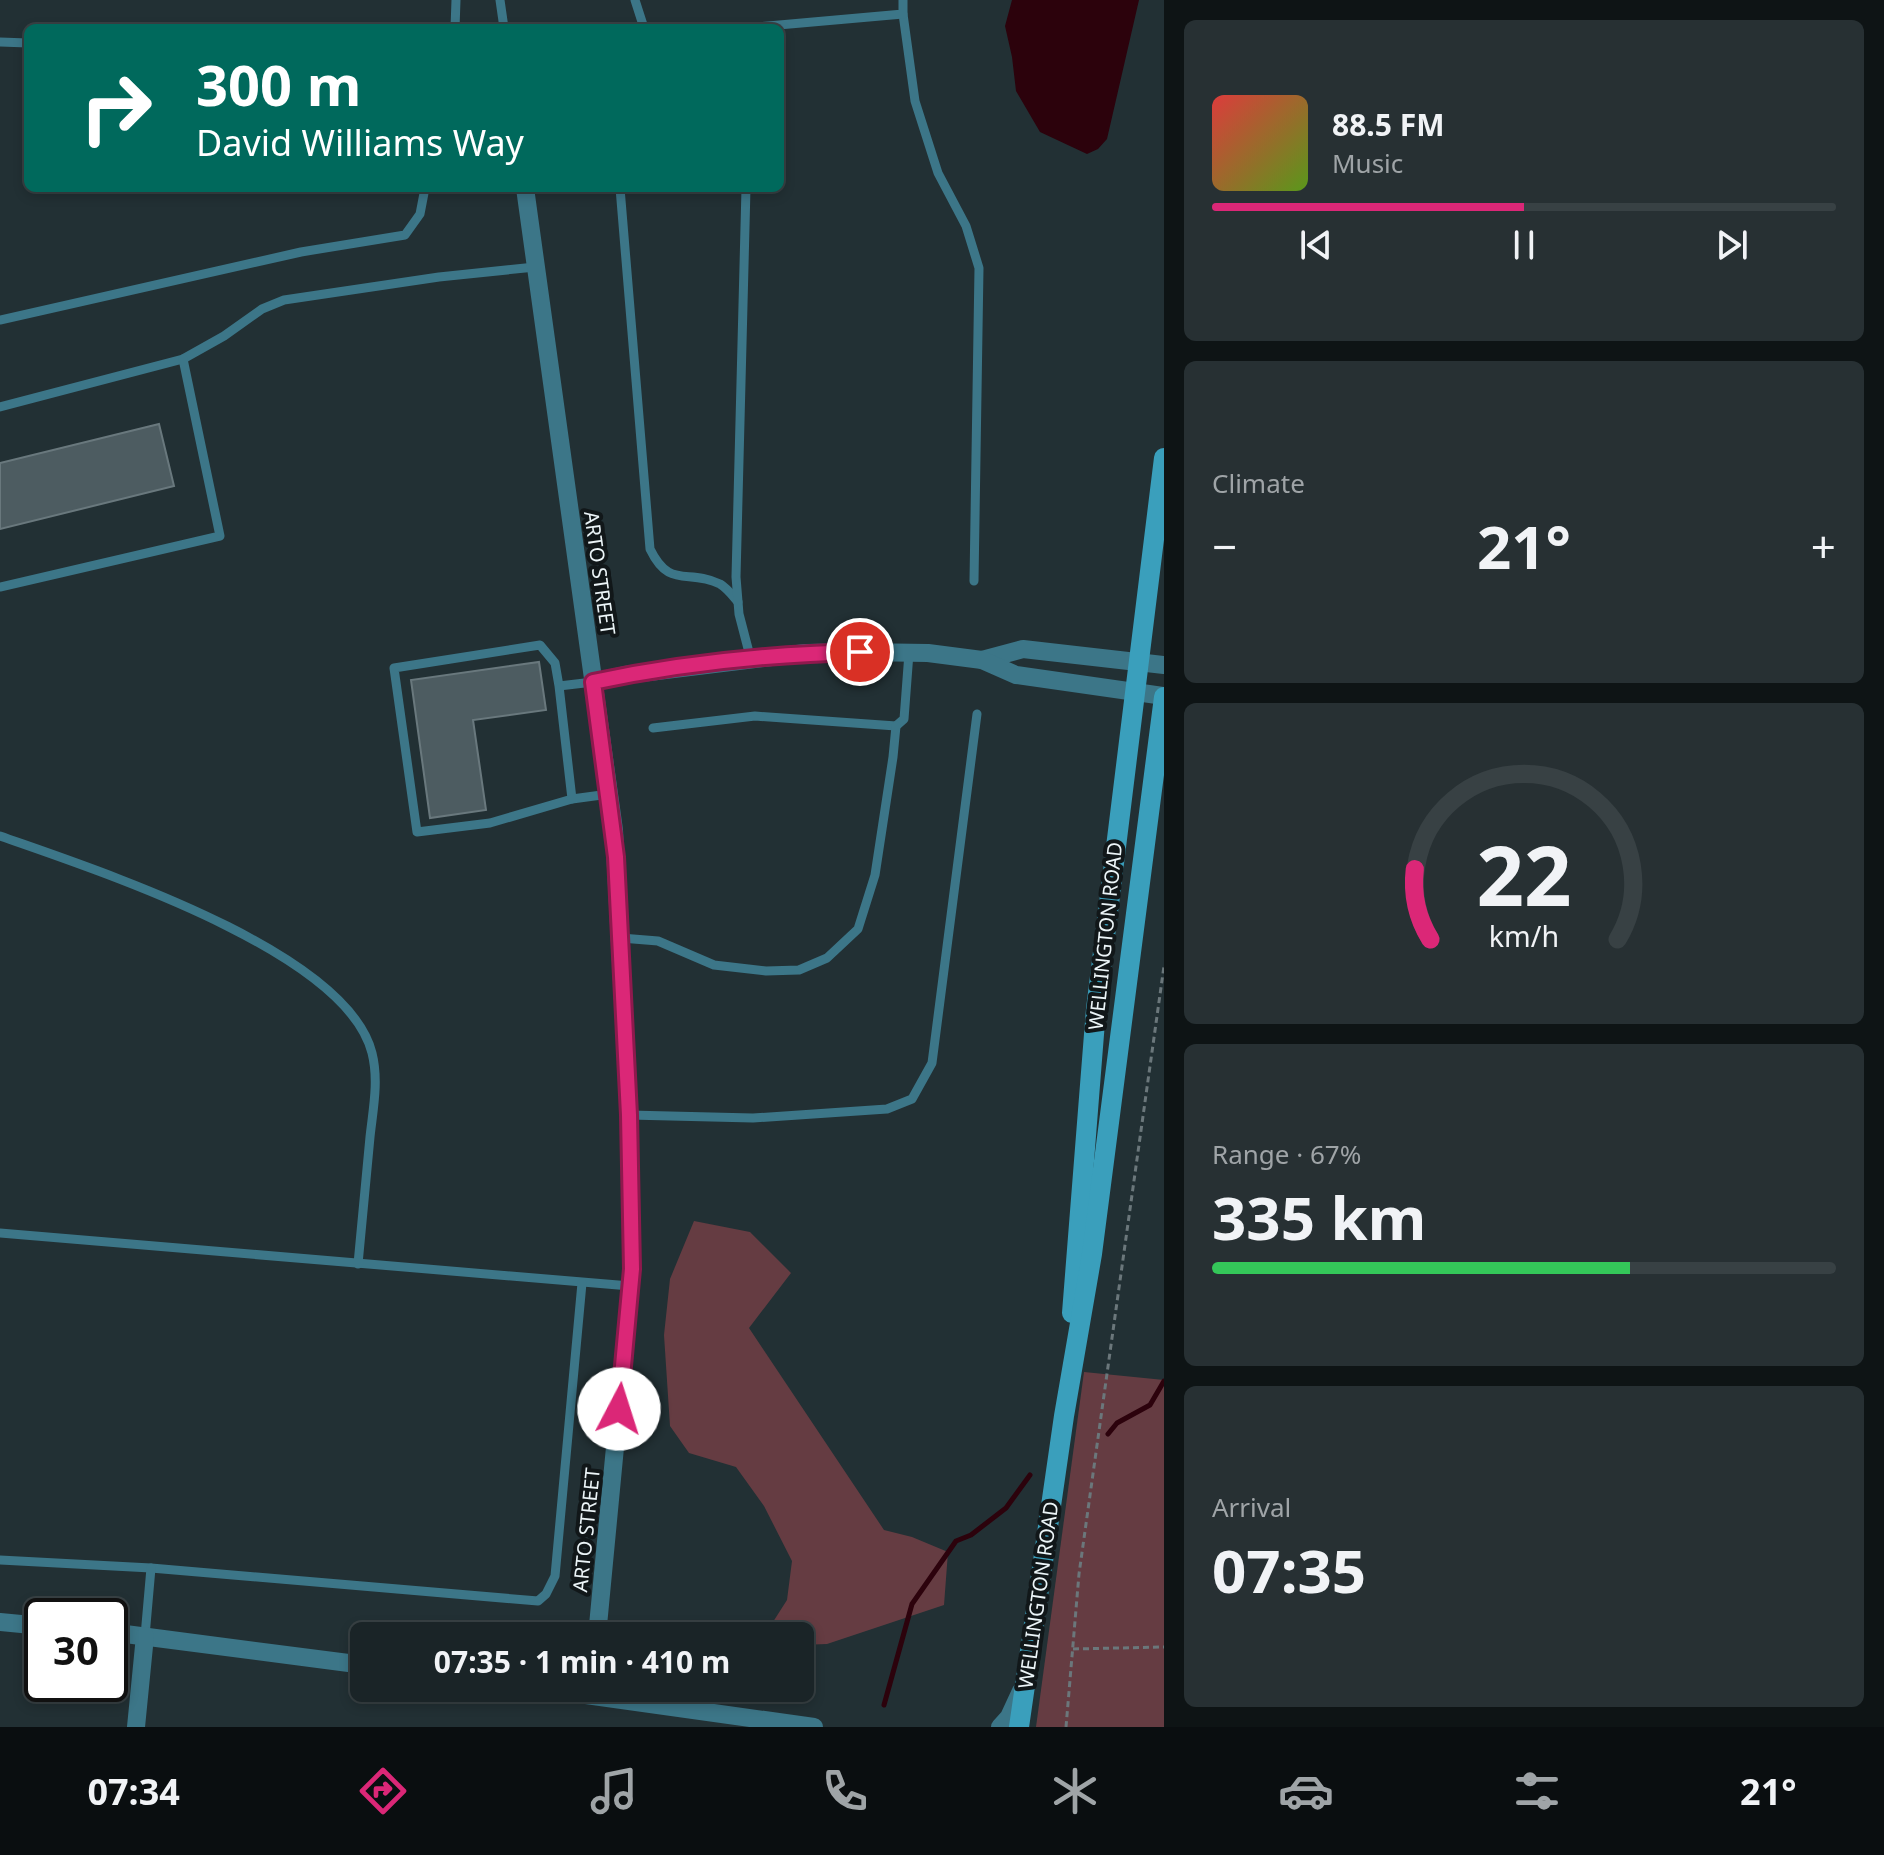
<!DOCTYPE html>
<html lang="en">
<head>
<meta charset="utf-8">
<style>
  :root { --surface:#1a2427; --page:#273033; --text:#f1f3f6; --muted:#9fa4a7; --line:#384144; --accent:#db2777 }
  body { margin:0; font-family:"Noto Sans",sans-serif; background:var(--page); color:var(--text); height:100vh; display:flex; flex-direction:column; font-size:30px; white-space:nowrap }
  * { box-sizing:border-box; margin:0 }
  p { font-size:26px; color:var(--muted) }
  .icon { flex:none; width:44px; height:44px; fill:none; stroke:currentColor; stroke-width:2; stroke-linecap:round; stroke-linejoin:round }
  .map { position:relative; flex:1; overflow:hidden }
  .sheet { display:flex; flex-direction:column; gap:20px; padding:20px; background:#0e1415; width:720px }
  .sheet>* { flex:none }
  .guide { position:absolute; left:24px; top:24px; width:760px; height:168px; border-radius:12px; box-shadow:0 4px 12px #0003,0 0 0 2px var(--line); background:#00695c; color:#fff; overflow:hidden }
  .speed { position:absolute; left:24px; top:1598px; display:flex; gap:16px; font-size:40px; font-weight:700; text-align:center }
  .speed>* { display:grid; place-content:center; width:104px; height:104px; border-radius:50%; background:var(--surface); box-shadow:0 4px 12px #0003,0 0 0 2px var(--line); line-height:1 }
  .speed .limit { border:4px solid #111; border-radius:12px; background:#fff; color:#111 }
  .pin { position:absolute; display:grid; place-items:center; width:68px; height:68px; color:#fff; margin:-34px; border:4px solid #fff; border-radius:50%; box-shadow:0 2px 8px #0007 }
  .me { position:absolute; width:88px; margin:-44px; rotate:5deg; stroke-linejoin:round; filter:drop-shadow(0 0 6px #0008) }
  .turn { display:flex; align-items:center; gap:28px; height:168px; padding:0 40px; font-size:36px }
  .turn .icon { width:104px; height:104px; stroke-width:2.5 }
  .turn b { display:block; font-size:56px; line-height:68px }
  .big { font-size:60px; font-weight:700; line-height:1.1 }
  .sheet .tile { flex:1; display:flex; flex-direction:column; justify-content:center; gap:12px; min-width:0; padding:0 28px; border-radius:12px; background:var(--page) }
  .sheet .dial { align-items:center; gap:0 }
  .dial svg { height:208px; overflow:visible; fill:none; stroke:var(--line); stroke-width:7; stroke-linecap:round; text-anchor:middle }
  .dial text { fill:var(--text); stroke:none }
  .song { display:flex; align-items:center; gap:24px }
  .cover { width:96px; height:96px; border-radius:12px; background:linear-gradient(135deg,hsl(0 70% 55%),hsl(90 70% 35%)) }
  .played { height:8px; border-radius:4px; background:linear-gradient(90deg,var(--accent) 50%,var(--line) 50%) }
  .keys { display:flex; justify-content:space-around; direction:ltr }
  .heat { display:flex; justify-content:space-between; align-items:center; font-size:44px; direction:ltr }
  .charge { height:12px; border-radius:6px; background:linear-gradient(90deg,#34c759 67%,var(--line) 0) }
  .trip { position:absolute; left:350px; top:1622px; width:464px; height:80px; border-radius:12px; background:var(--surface); box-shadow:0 4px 12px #0003,0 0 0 2px var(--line); font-weight:700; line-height:80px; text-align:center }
  .menu { display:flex; height:128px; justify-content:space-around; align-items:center; background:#0a0e10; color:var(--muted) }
  .menu .icon { width:56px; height:56px }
  .menu .active { color:var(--accent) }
  .menu b { font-size:36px; color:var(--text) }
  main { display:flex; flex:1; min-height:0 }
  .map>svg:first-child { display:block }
  .green { fill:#653c42 }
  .water { fill:#2c020c }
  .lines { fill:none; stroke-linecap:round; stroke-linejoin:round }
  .stream { stroke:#2c020c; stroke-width:5 }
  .building { fill:#4d5c61; stroke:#69787d; stroke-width:2 }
  .path { stroke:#6b777b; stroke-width:3; stroke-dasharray:6 4; stroke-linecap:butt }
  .service { stroke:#3c7688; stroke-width:9 }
  .minor { stroke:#3c7688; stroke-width:18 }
  .secondary { stroke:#3a9fbc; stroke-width:20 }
  .route-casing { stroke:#8e194d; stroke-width:20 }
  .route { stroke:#db2777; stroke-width:14 }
  .labels { text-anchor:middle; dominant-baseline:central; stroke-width:8; stroke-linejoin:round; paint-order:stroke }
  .street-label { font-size:20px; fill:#ecf5f8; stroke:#111719 }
</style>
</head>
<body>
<main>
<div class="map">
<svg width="1164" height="1727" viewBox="0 0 1164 1727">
  <rect width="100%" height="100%" fill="#223034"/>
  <g class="green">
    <path d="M694 1221 750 1232 791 1273 749 1328 884 1530 912 1537 948 1552 944 1605 827 1644 800 1645V1636H764L787 1600 792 1561 764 1506 736 1467 689 1453 670 1426 664 1335 670 1279Z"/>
    <path d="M1084 1372 1164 1380V1727H1036Z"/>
  </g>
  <path class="water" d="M1012 0H1139L1107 139 1098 149 1087 154 1040 132 1016 91 1012 57 1005 26Z"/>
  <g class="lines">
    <g class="stream">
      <path d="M1108 1434 1117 1423 1150 1405 1164 1381"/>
      <path d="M884 1705 912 1604 956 1541 971 1535 1006 1508 1030 1475"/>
    </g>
  </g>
  <g class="building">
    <path d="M159 424 174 486 0 529V463Z"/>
    <path d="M539 662 546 710 473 720 486 810 430 818 411 680Z"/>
  </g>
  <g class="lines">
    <g class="path">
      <path d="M1073 1649 1164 1647"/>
      <path d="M1066 1727 1079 1574 1164 966"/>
    </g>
    <g class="service">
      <path d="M500 0 504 28"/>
      <path d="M635 0 644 28"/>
      <path d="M903 14 915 101 938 173 966 226 979 268 974 581"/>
      <path d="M455 28 456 0"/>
      <path d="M745 28 903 14V0"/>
      <path d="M0 42 28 43"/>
      <path d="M620 188 650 549C670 590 687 568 720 584 727 588 733 596 738 602"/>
      <path d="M746 188 736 577 739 614 751 660"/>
      <path d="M0 320 301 252 405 235 420 214 425 188"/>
      <path d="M0 407 183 359 224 336 262 309 284 300 439 277 535 267"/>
      <path d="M0 587 220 536 183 359"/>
      <path d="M559 686 555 663 540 645 394 668 417 832 490 823 572 799 559 686 593 682"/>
      <path d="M653 728 755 716 896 726 904 719 909 653"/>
      <path d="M572 799 609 794"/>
      <path d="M0 836C93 869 346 950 372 1053 379 1081 373 1109 370 1137 366 1180 362 1222 358 1264"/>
      <path d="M621 938 658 941 714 965 766 971 799 970 827 958 858 929 875 875 893 757 896 726"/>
      <path d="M629 1115 753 1118 887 1109 912 1099 932 1063 977 714"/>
      <path d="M0 1233 630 1286"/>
      <path d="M0 1560 151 1568 538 1601 546 1594 555 1576 582 1283"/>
      <path d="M145 1636 151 1568"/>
    </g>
    <g class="minor">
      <path d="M525 188 614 830 629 1115 632 1269 597 1636"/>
      <path d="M982 660 1023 649 1164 665"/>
      <path d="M593 682 625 675 805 653 860 652 928 653 982 660 1016 675 1164 696"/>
      <path d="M0 1622 42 1626"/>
      <path d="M110 1632 364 1665"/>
      <path d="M536 1688 814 1727"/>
      <path d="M136 1727 145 1636"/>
      <path d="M1000 1727 1009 1717 1021 1691"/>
    </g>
    <g class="secondary">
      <path d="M1072 1313 1096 1009 1164 458"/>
      <path d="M1019 1727 1064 1416 1092 1254 1164 697"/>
    </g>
  </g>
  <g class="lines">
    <g class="route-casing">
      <path id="route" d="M619 1409 632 1269 629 1115 616 857 593 682C678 664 773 654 860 652"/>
    </g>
    <use href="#route" class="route"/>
  </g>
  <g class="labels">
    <g class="street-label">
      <text transform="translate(600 573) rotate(82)">ARTO STREET</text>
      <text transform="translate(1105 936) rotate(-84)">WELLINGTON ROAD</text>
      <text transform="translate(586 1530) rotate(-84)">ARTO STREET</text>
      <text transform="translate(1038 1595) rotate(-82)">WELLINGTON ROAD</text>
    </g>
  </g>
</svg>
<div class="speed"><div class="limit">30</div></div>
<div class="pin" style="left:860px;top:652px;background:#d93025"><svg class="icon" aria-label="arrive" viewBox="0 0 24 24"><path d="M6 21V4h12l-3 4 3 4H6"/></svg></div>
<svg class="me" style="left:619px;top:1409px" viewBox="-20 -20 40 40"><circle r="19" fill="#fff"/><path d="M0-13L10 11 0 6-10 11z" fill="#db2777"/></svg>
<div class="trip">07:35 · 1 min · 410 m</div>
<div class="guide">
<div class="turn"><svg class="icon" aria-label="right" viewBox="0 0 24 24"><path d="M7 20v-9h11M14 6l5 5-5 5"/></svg><div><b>300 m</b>David Williams Way</div></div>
</div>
</div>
<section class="sheet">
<div class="tile">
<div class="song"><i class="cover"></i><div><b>88.5 FM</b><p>Music</p></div></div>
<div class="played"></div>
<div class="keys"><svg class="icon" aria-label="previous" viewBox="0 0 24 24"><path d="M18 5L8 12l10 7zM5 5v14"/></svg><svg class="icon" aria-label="pause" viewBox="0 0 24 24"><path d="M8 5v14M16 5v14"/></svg><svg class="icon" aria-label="next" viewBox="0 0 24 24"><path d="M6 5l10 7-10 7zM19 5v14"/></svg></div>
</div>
<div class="tile"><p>Climate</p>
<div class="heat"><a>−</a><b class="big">21°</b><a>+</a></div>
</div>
<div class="tile dial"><svg viewBox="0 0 100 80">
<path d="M14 69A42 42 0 1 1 86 69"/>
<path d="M14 69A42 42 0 0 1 8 42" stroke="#db2777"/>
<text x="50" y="56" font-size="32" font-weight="700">22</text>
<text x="50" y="72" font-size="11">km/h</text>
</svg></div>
<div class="tile"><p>Range · 67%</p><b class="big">335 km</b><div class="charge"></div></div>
<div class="tile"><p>Arrival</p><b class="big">07:35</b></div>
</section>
</main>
<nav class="menu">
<b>07:34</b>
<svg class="icon active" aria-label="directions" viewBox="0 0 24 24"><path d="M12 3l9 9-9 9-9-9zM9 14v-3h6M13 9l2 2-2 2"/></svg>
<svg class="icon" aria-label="music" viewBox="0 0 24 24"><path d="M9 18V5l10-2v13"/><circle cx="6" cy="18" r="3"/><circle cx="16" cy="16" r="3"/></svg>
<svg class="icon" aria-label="phone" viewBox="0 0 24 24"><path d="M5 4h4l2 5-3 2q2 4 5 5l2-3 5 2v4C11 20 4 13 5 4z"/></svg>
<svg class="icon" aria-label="climate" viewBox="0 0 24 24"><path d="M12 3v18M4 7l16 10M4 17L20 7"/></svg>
<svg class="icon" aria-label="car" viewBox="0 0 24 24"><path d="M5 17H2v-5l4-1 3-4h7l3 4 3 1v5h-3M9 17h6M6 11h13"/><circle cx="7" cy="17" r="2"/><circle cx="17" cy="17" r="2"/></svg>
<svg class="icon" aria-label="filters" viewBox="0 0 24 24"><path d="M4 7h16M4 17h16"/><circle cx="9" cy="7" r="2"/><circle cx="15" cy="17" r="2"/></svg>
<b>21°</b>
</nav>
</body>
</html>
